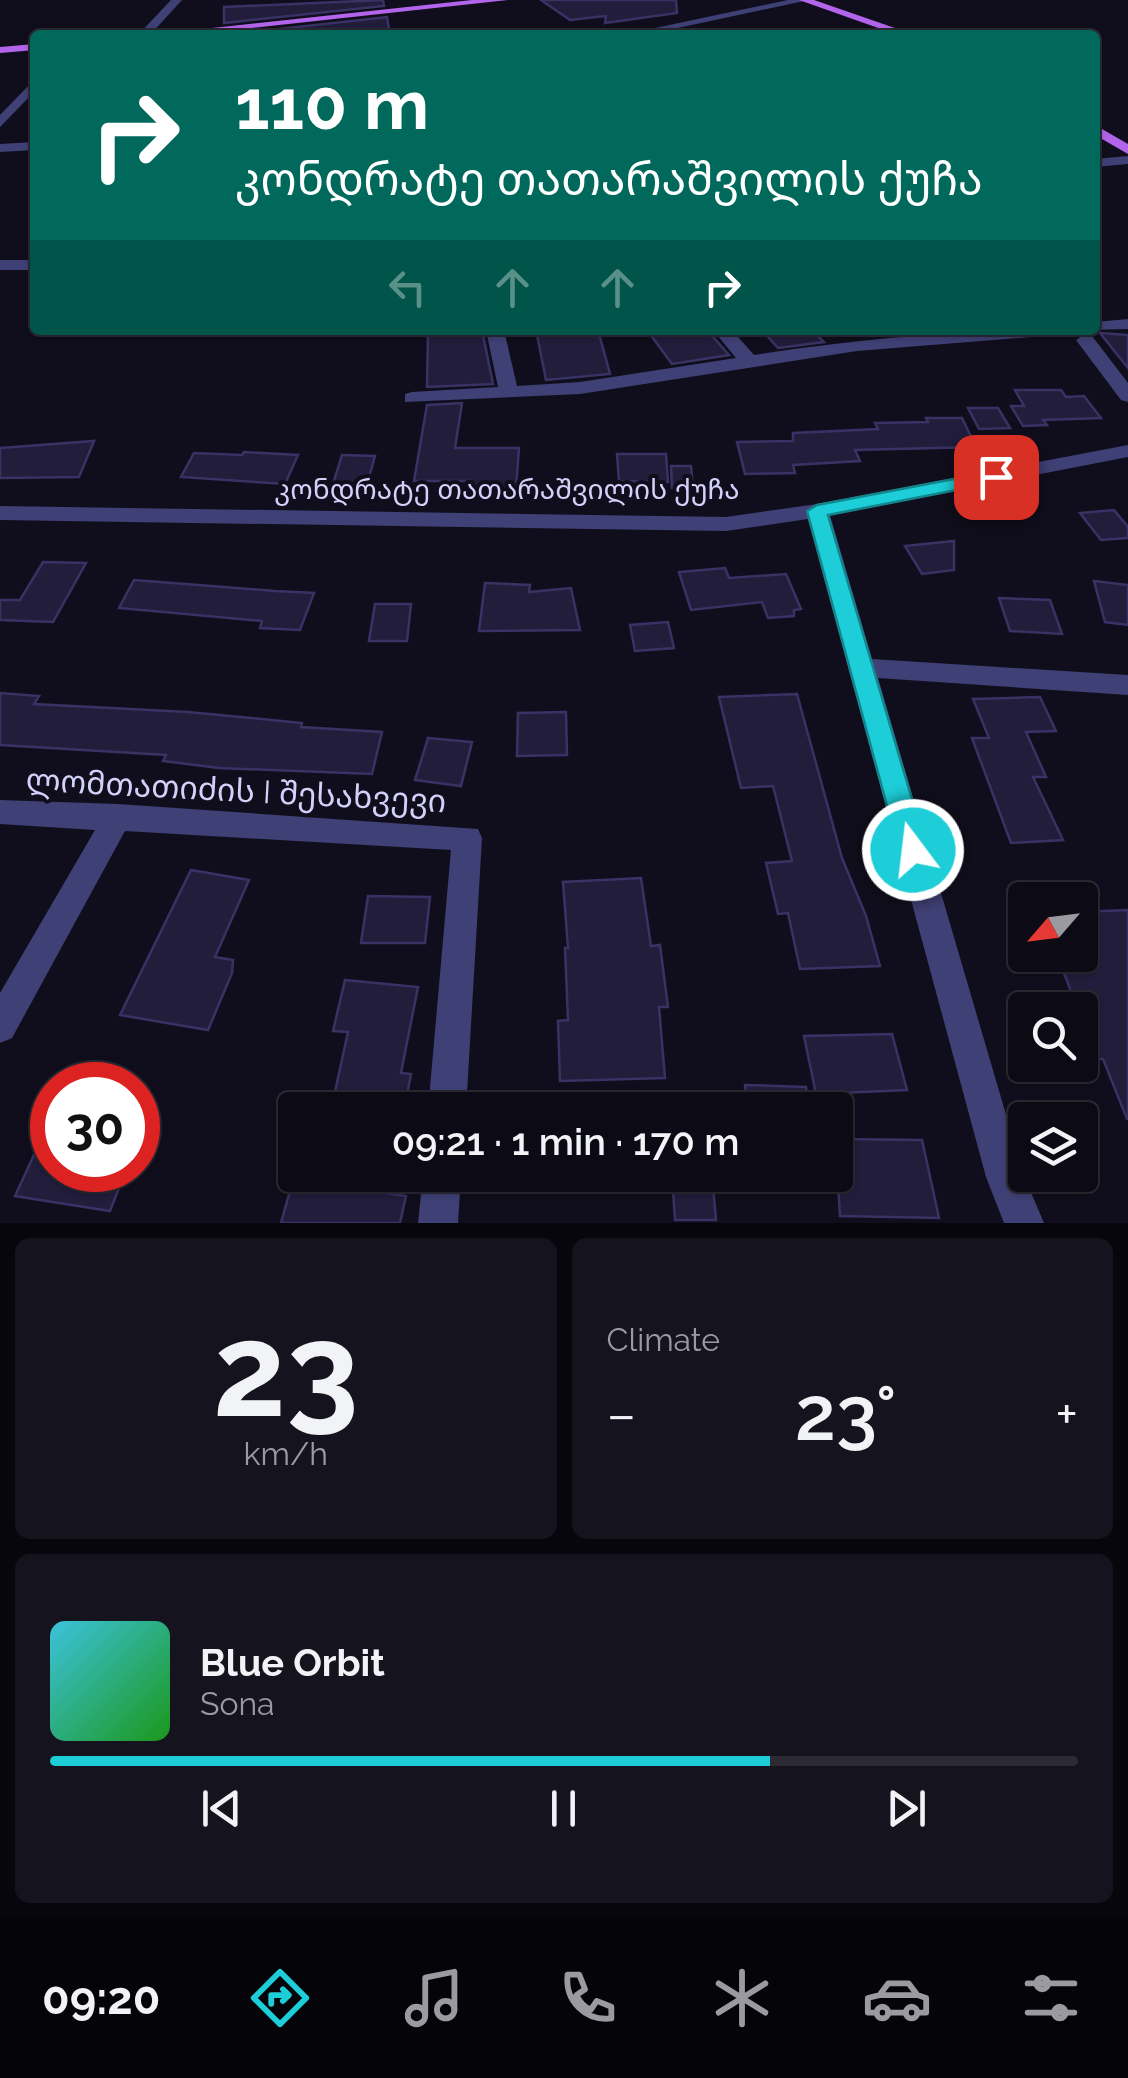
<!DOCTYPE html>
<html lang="en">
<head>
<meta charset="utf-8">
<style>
  :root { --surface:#0c0a15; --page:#15131e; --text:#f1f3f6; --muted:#9a9aa0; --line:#2c2b34; --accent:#1dcdd7 }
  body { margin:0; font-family:Raleway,"Noto Sans Georgian",sans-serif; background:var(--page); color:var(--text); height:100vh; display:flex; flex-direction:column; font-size:38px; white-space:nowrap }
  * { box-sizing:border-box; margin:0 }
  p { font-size:32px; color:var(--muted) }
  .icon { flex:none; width:55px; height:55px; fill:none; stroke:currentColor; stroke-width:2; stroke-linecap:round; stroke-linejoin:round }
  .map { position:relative; height:1223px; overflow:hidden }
  .sheet { display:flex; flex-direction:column; gap:15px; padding:15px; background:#07060c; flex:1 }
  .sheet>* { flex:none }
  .guide { position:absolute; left:30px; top:30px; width:1070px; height:305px; border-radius:10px; box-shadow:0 2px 8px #0004,0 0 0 2px var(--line); background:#00695c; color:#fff; overflow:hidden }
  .needle { width:65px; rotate:242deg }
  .buttons { position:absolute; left:1008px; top:882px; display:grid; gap:20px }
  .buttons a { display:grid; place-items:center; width:90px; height:90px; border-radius:10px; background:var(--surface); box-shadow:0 2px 8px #0004,0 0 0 2px var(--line); font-size:50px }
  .speed { position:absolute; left:30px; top:1062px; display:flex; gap:20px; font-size:50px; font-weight:700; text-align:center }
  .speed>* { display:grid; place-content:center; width:130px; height:130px; border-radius:50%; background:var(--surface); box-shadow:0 2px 8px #0004,0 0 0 2px var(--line); line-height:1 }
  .speed .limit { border:15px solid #d22; background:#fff; color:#111 }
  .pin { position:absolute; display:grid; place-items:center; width:85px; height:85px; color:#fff; margin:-42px; border-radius:20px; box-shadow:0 5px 15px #0006 }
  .me { position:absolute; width:110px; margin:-55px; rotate:345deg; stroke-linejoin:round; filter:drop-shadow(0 0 8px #0008) }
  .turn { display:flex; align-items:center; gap:35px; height:210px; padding:0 40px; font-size:45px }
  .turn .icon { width:130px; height:130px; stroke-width:2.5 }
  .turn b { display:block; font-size:70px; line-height:85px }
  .lanes { display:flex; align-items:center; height:95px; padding:0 40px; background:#0003; justify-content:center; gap:50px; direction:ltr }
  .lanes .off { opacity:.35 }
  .big { font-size:75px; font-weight:600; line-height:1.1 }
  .sheet .widget { flex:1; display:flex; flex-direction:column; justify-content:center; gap:15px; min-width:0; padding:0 35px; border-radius:15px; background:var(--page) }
  .sheet .dial { align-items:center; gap:0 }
  .dial b { font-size:130px; line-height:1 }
  .song { display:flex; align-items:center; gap:30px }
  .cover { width:120px; height:120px; border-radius:15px; background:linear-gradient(135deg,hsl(190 70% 55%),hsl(120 70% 35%)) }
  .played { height:10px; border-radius:5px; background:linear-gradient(90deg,var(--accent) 70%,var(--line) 70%) }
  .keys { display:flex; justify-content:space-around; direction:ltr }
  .heat { display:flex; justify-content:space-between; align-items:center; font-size:55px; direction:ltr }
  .sheet .tiles { flex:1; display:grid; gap:15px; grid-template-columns:1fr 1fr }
  .widget:last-child { grid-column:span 2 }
  .trip { position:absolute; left:278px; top:1092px; width:575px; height:100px; border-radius:10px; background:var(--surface); box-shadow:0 2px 8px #0004,0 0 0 2px var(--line); font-weight:600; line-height:100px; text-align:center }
  .tabs { display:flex; height:160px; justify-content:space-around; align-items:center; background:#050408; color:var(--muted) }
  .tabs .icon { width:70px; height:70px }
  .tabs .active { color:var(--accent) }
  .tabs b { font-size:45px; color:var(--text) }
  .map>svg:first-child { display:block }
  .building { fill:#211d3b; stroke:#393264; stroke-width:2.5 }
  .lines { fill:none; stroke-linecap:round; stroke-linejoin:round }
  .minor { fill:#3f4075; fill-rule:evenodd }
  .major { fill:#b265ea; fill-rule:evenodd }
  .route { fill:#1dcdd7; stroke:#13858c; stroke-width:2.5 }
  .labels { text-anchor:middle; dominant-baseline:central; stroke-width:8; stroke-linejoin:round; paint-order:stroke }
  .street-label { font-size:28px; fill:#d3d0f9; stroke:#100e1c }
  .near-street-label { font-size:32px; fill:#d3d0f9; stroke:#100e1c }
</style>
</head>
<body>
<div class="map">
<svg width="1128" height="1223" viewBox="0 0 1128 1223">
  <rect width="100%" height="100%" fill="#100e1c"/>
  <g class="building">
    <path d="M383 0 384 6 224 23V7Z"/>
    <path d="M541 0H676L677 13 605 23 606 16 570 20Z"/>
    <path d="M387 17 390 35H225Z"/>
    <path d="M536 330H598L610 374 546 380Z"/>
    <path d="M647 330H707L729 355 672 364Z"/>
    <path d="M762 330H812L824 342 778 348Z"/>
    <path d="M476 333 483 335 493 384 427 387 428 335Z"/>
    <path d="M1100 333 1128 335V368Z"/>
    <path d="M1015 390H1061L1066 397 1084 396 1101 418 1043 420 1047 425 1023 426 1011 406H1024Z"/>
    <path d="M462 403 455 448H519L516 488H469L470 481H414L427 405Z"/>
    <path d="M968 408H998L1010 428 979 429Z"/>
    <path d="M926 418H962L976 447 855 450 860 461 793 465 795 473 745 474 737 442 793 441V433L878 429 875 423 928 422Z"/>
    <path d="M94 441 79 477 0 478V448Z"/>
    <path d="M244 452 298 455 285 484 181 477 194 453 242 455Z"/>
    <path d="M617 454H666L668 482 619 481Z"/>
    <path d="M342 455 375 456 367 485 333 484Z"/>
    <path d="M671 466H691L693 488H672Z"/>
    <path d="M1114 510 1128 527V538L1101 540 1080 513Z"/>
    <path d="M954 541V570L922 574 905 546Z"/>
    <path d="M43 562 86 563 53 622 0 620V600H20Z"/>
    <path d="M725 568 729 578 786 574 801 609 794 610V616L768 618 762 602 691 610 679 572Z"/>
    <path d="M134 580 275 591 314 593 300 630 260 628 262 621 119 608Z"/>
    <path d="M1094 581 1128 585V625L1105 622Z"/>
    <path d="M485 583 530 585 529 592 571 588 580 630 479 631Z"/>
    <path d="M999 598 1050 600 1062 634 1010 631Z"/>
    <path d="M375 604H411L407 641H369Z"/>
    <path d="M668 622 674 648 635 651 630 625Z"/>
    <path d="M0 693 39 696 34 704 188 712 302 723 301 727 382 732 372 774 219 768 163 761 166 755 0 745Z"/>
    <path d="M797 694 842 858 866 916 880 966 800 969 788 913 778 914 766 863 792 861 773 786 741 788 719 697Z"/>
    <path d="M1040 697 1056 731 1026 732 1046 777H1033L1063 840 1011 843 972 738H989L973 699Z"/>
    <path d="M566 712 567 755 517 756 518 713Z"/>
    <path d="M428 738 472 742 461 786 415 780Z"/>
    <path d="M191 870 249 880 215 957 233 960 232 973 208 1030 120 1015Z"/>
    <path d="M641 878 651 946 660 945 668 1007H659L665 1078 560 1081 558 1021 568 1020 565 948H568L563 882Z"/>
    <path d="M368 896 430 897 425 943H361Z"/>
    <path d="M1128 910V1119H1127L1103 1059H1097L1057 955H1080V912Z"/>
    <path d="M345 980 418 987 401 1073 411 1074 404 1110H331L348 1032 333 1031Z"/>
    <path d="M892 1034 907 1090 816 1094 804 1036Z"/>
    <path d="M745 1085 806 1087 809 1110H748Z"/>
    <path d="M52 1116V1170H126L110 1211 15 1196Z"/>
    <path d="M835 1139 922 1140 939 1218 840 1216Z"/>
    <path d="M672 1175H712L716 1220H675Z"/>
    <path d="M293 1180 406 1196 400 1223H281Z"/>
  </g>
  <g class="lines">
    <g class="minor">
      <path d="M171 0H182L150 35H138Z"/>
      <path d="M788 0H809L645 35H622Z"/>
      <path d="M35 79V91L0 127V115Z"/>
      <path d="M35 142V150L0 152V144Z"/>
      <path d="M1128 156V164L1095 167V159Z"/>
      <rect x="0" y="260" width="35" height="10"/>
      <path d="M1128 319V329L1088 330H1095V322Z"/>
      <path d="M486 330H504L517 386 580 382 736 358 713 330H732L754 355C858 339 961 330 1066 330L1057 335 857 351 580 394 405 402V394L412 392 498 387Z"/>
      <path d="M1085 334 1092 336 1128 383V402L1121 400 1076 340Z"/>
      <path d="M1128 445V457L830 515 872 659 1128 675V695L878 678 1024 1176 1044 1223H1004L986 1177 808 519 726 531 0 520V506L726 517 817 504Z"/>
      <path d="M0 800 118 804 478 829 482 838 466 1110H428L451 850 125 831 12 1038 0 1043V993L95 830 0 824Z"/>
      <path d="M423 1175H461L458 1223H418Z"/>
    </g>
    <g class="major">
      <path d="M472 0H508L187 35H148Z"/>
      <path d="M799 0H814L915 35H898Z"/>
      <path d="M35 44V50L0 53V47Z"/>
      <path d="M1095 125 1128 144V154L1095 135Z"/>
    </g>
  </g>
  <path class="route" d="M996 471 1003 473V481L828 515 927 850 923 858 913 861 903 858 899 850 807 511 817 505Z"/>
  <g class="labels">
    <g class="street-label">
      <text x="507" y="489">კონდრატე თათარაშვილის ქუჩა</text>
    </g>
    <g class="near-street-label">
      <text transform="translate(236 790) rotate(3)">ლომთათიძის I შესახვევი</text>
    </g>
  </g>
</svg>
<div class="buttons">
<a><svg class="needle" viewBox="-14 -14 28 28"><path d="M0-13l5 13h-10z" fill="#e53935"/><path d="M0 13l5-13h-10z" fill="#9a9aa0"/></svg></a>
<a><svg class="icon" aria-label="search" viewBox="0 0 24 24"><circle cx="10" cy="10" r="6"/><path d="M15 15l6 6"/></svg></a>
<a><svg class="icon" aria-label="layers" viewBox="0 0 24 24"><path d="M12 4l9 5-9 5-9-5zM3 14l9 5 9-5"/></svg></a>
</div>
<div class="speed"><div class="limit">30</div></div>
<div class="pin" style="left:996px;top:477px;background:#d93025"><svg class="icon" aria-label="arrive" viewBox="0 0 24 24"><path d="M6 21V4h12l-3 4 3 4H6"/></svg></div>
<svg class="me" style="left:913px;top:850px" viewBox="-20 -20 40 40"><circle r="17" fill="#1dcdd7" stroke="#fff" stroke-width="3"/><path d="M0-11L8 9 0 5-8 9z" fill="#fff"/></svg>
<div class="trip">09:21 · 1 min · 170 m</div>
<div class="guide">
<div class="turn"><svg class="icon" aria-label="right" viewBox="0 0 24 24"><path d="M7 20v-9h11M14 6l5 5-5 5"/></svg><div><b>110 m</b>კონდრატე თათარაშვილის ქუჩა</div></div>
<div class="lanes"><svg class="icon off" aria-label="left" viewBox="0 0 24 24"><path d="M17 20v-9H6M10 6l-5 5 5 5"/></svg><svg class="icon off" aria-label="ahead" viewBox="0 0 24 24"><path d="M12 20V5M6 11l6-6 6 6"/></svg><svg class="icon off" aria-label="ahead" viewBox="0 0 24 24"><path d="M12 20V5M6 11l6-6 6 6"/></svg><svg class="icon" aria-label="right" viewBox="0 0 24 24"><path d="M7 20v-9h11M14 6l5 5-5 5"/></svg></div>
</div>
</div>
<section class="sheet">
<div class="tiles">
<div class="widget dial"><b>23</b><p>km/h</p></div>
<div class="widget"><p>Climate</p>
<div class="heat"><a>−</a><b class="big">23°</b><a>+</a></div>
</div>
<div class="widget">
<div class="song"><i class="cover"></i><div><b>Blue Orbit</b><p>Sona</p></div></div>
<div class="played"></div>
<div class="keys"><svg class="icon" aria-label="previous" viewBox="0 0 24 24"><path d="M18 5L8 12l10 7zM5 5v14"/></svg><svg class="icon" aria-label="pause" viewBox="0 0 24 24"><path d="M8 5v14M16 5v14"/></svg><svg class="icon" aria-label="next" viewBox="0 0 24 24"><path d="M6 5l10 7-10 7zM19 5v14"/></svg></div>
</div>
</div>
</section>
<nav class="tabs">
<b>09:20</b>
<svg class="icon active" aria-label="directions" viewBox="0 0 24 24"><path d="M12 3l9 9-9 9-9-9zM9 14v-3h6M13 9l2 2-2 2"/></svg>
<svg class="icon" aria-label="music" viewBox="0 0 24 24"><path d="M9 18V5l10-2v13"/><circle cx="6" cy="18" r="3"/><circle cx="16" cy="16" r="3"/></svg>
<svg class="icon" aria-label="phone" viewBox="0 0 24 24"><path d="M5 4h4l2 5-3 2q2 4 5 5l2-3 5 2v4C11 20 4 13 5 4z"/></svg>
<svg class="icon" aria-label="climate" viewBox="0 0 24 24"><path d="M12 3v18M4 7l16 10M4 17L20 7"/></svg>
<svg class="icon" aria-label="car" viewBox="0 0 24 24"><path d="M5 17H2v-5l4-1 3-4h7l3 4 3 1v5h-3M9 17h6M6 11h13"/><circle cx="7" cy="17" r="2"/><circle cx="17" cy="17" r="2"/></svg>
<svg class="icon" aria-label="filters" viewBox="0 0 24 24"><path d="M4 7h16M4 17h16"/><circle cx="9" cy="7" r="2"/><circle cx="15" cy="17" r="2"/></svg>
</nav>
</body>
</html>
